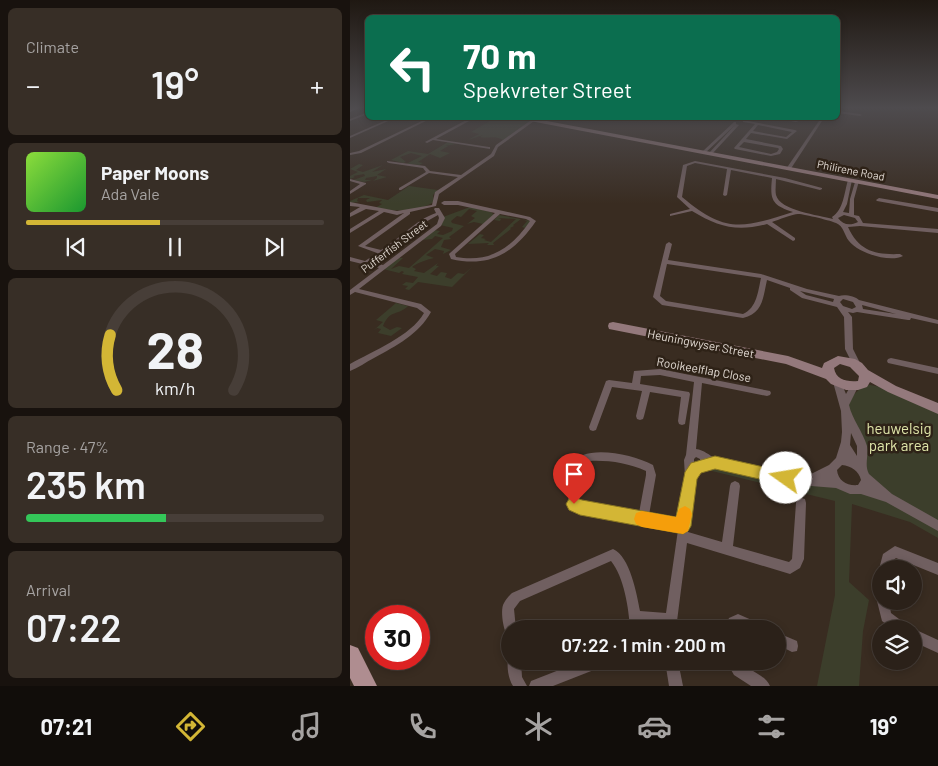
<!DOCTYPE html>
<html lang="en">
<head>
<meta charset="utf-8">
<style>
  :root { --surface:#2b2119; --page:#372e26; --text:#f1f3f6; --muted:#a6a3a2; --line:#473e38; --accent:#d3b635 }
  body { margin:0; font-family:Barlow,sans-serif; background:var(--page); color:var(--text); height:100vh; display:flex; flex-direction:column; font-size:19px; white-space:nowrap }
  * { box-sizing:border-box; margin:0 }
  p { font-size:16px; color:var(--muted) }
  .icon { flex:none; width:28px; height:28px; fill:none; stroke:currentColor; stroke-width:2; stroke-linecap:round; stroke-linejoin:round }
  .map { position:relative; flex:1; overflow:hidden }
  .side { display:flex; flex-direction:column; gap:8px; padding:8px; background:#18120e; width:350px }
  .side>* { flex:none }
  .top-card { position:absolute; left:15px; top:15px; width:475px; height:105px; border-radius:8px; box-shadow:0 2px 8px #0003,0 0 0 1px var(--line); background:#0b6e4f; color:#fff; overflow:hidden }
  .tools { position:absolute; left:522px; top:560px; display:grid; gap:10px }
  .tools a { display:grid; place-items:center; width:50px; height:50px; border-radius:50%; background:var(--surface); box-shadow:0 2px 8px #0003,0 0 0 1px var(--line); font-size:25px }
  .speed { position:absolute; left:15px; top:605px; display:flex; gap:10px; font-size:25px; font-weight:700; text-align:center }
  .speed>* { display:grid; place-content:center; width:65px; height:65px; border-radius:50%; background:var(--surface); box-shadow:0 2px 8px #0003,0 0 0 1px var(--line); line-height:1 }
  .speed .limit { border:8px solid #d22; background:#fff; color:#111 }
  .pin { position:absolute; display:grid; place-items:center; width:42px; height:42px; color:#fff; margin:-51px -21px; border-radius:50% 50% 50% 0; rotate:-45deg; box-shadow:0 0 5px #0007 }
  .pin .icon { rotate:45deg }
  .me { position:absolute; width:55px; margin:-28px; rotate:283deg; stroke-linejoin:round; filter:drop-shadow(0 0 4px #0008) }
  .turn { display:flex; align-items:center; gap:18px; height:105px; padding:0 15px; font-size:22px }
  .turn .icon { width:65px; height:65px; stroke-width:2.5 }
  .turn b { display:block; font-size:35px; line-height:42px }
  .big { font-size:38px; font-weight:600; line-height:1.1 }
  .side .widget { flex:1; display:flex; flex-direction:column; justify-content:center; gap:8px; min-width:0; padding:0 18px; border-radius:8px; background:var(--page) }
  .side .dial { align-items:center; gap:0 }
  .dial svg { height:130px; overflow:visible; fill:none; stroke:var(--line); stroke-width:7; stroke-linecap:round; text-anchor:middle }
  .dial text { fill:var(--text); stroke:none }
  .song { display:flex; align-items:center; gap:15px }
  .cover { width:60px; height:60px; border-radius:8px; background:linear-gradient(135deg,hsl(90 70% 55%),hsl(130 70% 35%)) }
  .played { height:5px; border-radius:2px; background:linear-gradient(90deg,var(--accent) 45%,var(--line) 45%) }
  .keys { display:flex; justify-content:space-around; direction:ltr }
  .heat { display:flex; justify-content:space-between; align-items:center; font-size:28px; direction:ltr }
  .charge { height:8px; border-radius:4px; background:linear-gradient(90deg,#34c759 47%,var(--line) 0) }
  .trip { position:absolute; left:151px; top:620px; width:285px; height:50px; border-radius:25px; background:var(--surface); box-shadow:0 2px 8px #0003,0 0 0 1px var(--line); font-weight:600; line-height:50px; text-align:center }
  .dock { display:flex; height:80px; justify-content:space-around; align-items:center; background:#110d0a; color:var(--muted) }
  .dock .icon { width:35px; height:35px }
  .dock .on { color:var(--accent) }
  .dock b { font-size:22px; color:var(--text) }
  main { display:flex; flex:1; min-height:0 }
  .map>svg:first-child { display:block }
  .green { fill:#3c3e2b }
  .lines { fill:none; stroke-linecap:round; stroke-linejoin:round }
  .street { fill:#705f60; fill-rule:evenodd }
  .secondary { fill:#94797c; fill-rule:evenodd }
  .primary { fill:#af8d90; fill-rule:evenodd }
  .route { fill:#d3b635; stroke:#897622 }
  .slow { fill:#f59e0b }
  .labels { text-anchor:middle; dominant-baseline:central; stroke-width:5; stroke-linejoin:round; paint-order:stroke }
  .far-street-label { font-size:11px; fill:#e0d8d1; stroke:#2e2217 }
  .street-label { font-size:12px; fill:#e0d8d1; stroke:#2e2217 }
  .near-park-label { font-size:15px; fill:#dfe5a9; stroke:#2e2217 }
</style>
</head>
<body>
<main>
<section class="side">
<div class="widget"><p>Climate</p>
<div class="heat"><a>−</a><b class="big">19°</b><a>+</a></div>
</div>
<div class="widget">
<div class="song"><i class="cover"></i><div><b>Paper Moons</b><p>Ada Vale</p></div></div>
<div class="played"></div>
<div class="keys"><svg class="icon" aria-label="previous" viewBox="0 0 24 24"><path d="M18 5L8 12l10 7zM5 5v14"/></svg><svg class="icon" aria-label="pause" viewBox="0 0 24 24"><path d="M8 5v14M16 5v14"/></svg><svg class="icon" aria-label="next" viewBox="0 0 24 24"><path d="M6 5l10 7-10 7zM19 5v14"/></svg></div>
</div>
<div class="widget dial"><svg viewBox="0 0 100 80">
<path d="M14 69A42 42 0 1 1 86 69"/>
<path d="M14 69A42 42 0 0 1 10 35" stroke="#d3b635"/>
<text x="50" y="56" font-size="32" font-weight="700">28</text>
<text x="50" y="72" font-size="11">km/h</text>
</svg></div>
<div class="widget"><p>Range · 47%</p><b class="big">235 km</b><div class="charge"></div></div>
<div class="widget"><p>Arrival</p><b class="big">07:22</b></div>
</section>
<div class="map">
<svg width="588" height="686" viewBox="0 0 588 686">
  <rect width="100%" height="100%" fill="#392c21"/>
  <g class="green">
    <path d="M145 118 182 120 153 140C143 135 138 139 130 137L133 135 118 140 129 134 121 132Z"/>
    <path d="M98 142 106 144 95 146H98L90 151 100 153 90 158 80 154 68 162 73 163 69 165 56 164 72 156 61 153 50 157 56 162 53 163 41 160 58 151 78 154Z"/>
    <path d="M9 164 13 165 6 170 13 172 33 165 22 172 36 169 27 175 37 177 23 181 27 178V176L16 178 15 180H22L14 182 3 180 15 176 14 174 3 176 5 177 0 179V176L8 172 0 169Z"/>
    <path d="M59 186 88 190 83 195 84 202C65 213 46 211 25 208L32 204 29 203 32 200 17 202 16 200 20 198H8L7 201 9 202 0 203V201L14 195 38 200Z"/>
    <path d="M120 207 141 212 144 215 133 224 124 222 117 224 125 218 121 216 127 211 119 209 111 217 107 216 101 221 102 223 114 226 99 237 101 239 94 240 91 247 101 250 93 254 94 251 85 249 76 255 84 258C76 260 69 262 62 267L66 269 64 271 74 273 88 263 86 266H89L80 274 87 276 91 272 97 273 95 277 101 279 108 273 114 274 123 266 102 287 68 282 59 290 55 289 58 286 52 285 56 282 63 283 68 277 52 274 54 272 52 271 49 273 33 269 49 258H53L41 269 49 266 59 268 93 238 85 236 82 239 72 240 84 230 90 231 87 234 93 235 102 231 103 228 90 225 93 217Z"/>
    <path d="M149 215 181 221 175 228 172 227 177 221 171 219 163 225 164 226 160 228 161 229 143 243 144 245H137L139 243 118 244 130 234 134 235 131 238 136 239 134 240 141 242 166 219 148 218 151 219 150 221 144 220Z"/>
    <path d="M46 303 58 306C48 316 40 309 33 326L40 330 47 327 52 328 41 336 28 333 31 329 27 328 23 331 33 322 26 320Z"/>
    <path d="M515 384 536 388 588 411V538L560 522 502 504 499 582 519 600 513 631 509 686H467L485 595V501L358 470 353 467 365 463 511 489C521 460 506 430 496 402Z"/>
  </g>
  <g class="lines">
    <g class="street">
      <path d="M488 111 510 114 512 115 510 116 488 113Z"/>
      <path d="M18 112V114L0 121V119Z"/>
      <path d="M41 118H45L0 138V136Z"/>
      <path d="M78 118H82L11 153 0 155V153L9 151Z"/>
      <path d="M120 118 121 120 86 139 139 147H140V149L83 140 77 143 75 142Z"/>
      <path d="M184 118 187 119 148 147 144 156 89 194 86 206 60 212V214L15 246 31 250C50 239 65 220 86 213L84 209 85 208H89L95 218 91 226 9 289 71 304 81 312C69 334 46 346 24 358 16 362 8 368 0 371V364C23 351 61 336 74 313L67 308 5 292 0 295V290L29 268 0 261V257L15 261 27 253 8 246 54 213 47 215 34 212 0 233V229L29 211 16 209 0 217V213L10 207 0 206V202L47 211 82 205 85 192 108 177 79 173 51 190H49V188L76 172 73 168 39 163 37 162V161L75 166 80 171 111 175 141 154 146 145ZM88 215 89 218 87 224 33 265 21 262 44 247 72 224Z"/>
      <path d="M361 118H369L387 120 385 121Z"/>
      <path d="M425 118C431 117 437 119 443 119 448 120 451 118 456 118L446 122Z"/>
      <path d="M471 118H474L440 170H436V169Z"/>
      <path d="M393 120 445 130 447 131 437 139 401 133 396 139 431 146 433 149 430 154 421 156 385 149 384 148 405 124 393 122ZM408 125 442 132 436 137 403 131ZM394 142 428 148 429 149 427 152 421 154 389 147Z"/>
      <path d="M384 122H386V124L389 125 362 154 359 153 385 125 355 153H353V151Z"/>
      <path d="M345 161 435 178 472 188V189L470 190 426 179C426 184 425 190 426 195 430 211 469 215 483 219L482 217C494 209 494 193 498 180L500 179 502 180 497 204 493 212 499 213 500 199 505 182 509 181 504 199V215L509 216 513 223 588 229V233L510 226 498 227C509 251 525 255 550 254L553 256C540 263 508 253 499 241 494 235 494 226 486 223 483 221 450 213 448 214 443 214 428 220 422 222L445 238V240L443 241 417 224C387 232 368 227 342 211L320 216V214L340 209 327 197 333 165ZM345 163 377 169 373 195 375 196 377 195 381 170 422 178C420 199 421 205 443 212 391 229 375 233 332 197L337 166ZM494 215 505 218 508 222C500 226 493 225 488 218Z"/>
      <path d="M0 179 16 183V184L0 194V191L10 184 0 181Z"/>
      <path d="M529 198 588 208V212L527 201 526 200Z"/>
      <path d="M108 201 180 217 186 221C164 253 140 268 101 259L99 254 100 253 145 213 108 205H94L91 203 94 201ZM150 214 176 219 180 221C161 249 139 263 106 257L105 254Z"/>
      <path d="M319 242 322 244 318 260 411 274 457 289 489 296C494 294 505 296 509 300L588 320V324L561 318 560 320H558L507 312 503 313 498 312 502 317 503 349 511 365 510 367H504L495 349 494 317 487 307 452 298 440 290V288L417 280C413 298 413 313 393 318L312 305 303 297 316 244ZM317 264 411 278C408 291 407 308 393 314L316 301 310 296ZM450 291 484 299 483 302 456 295ZM493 299 503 302 506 307 502 309 493 306 490 302ZM512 305 546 314 513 309Z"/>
      <path d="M541 358 588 368V374L538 363 537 361 538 359Z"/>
      <path d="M310 369 420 391 421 393 420 395 417 396 352 383 346 449C354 450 359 455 366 459L436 474 457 476 479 465 486 458 491 442 492 432 491 411 483 382 484 380H490L496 394 501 385 504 384 507 385 508 387 499 405C502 419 513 432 517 446 519 455 514 465 519 474L542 494 588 520V531L536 502 511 494H500L486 488 436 484 365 467 359 465C356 471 351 474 345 473L338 532 372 542 380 486 381 483 385 481 389 483 390 486 383 546 439 562 442 559 446 503 447 499 451 498 455 499 456 503 454 559 450 568 440 574 337 543 326 629H314V626L292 624V629H280C279 609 274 577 261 561L170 601 164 609 166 629H160V635L156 633C153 627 150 609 154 603 156 599 159 596 162 593L263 549C280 556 287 595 290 611L316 613 328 530 230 513 222 510 218 499 233 455C252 448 286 456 303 465L306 475 299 515 329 520 335 477 334 460 336 455 344 382 310 375 291 376 290 384 339 392 340 394 335 424 332 425 329 424 328 421 331 397 300 392 294 416 293 419 290 420 287 419 286 416 292 391 262 387 246 430 243 431 240 430 239 427 256 381 259 380 282 383 284 371ZM501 433 507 446V456L500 445ZM346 457 350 459V463L348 465 344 463V459ZM240 461C257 460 279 463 296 471V475L289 513 230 502 228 499ZM492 465C501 466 509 471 511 480L508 485C497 486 488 481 487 470Z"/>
      <path d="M545 546 588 563V575L546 558 542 561 541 569H531V573L529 569 533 554Z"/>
      <path d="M531 596V601H539L541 613 557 625 559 629H542L532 621 527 601 529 597Z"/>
      <path d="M388 614 413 625 415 629H394L388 626 386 629H374L379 618Z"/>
      <path d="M564 629 588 640V653L564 642Z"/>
      <path d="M428 633 447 641 448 646 447 651 442 652 428 645Z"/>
      <path d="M159 656 160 661H171L172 677 177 686H163C158 678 156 665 159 656Z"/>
      <path d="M232 661H255L254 666 203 686H179L181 681Z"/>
      <path d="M315 661H328L333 686H319Z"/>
      <path d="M376 661H390C398 671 415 674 420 686H401L384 675Z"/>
    </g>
    <g class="secondary">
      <path d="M0 108H9L0 112Z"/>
      <path d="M173 118H181L588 195V199L175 120Z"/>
      <path d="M263 322 438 356 472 368 474 363 488 356 505 359 512 363 518 370 546 386 588 403V414L538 392 520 382 517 387 508 390H496L481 384 476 379 436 364 259 329 258 326 259 323ZM490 364 500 367 509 376 508 381C497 382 486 380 484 368Z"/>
    </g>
    <path class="primary" d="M0 645 8 648 27 686H4L0 678Z"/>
  </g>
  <linearGradient id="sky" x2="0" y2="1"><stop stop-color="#1f1812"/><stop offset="0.53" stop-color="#4e4b4e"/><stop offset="1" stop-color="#4e4b4e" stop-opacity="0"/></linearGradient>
  <rect width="588" height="204" fill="url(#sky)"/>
  <path class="route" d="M365 456 436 472 441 474 443 478 441 483 436 485 365 469 351 473 347 479 341 526 338 531 333 534 230 515 219 510 216 504 219 499 224 497 232 500 326 517 335 472 341 463Z"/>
  <path class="slow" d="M335 506 340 509 342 514 338 531 333 534 292 527 286 524 284 519 286 513 292 511 326 517 329 509Z"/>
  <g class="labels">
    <g class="far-street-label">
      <text transform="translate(501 170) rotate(11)">Philirene Road</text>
      <text transform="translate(44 246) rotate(-37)">Pufferfish Street</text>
    </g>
    <g class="street-label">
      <text transform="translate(351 343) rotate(11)">Heuningwyser Street</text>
      <text transform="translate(354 369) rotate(10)">Rooikeelflap Close</text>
    </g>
    <g class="near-park-label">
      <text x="549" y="428">heuwelsig<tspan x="549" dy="17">park area</tspan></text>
    </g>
  </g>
</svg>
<div class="tools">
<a><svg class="icon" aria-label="sound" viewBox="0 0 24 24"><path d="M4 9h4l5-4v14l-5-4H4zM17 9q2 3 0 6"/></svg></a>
<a><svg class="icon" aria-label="layers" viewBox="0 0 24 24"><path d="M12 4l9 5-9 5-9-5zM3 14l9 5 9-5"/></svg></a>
</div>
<div class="speed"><div class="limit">30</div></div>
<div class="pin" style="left:224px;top:504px;background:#d93025"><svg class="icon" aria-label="arrive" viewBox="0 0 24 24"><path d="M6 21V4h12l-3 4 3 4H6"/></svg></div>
<svg class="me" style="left:436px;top:478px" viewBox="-20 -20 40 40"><circle r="19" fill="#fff"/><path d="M0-13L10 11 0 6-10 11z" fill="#d3b635"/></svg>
<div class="trip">07:22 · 1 min · 200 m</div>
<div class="top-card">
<div class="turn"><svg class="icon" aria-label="left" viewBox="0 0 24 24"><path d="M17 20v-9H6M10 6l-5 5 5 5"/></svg><div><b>70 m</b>Spekvreter Street</div></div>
</div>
</div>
</main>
<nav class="dock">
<b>07:21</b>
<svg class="icon on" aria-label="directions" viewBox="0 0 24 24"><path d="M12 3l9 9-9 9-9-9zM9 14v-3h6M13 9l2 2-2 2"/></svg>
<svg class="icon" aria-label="music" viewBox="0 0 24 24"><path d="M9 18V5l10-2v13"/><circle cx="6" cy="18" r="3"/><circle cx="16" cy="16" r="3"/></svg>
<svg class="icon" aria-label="phone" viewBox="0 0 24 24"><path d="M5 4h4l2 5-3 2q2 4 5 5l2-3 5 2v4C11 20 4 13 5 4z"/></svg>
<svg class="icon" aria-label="climate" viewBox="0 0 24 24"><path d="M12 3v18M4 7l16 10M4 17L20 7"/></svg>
<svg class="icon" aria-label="car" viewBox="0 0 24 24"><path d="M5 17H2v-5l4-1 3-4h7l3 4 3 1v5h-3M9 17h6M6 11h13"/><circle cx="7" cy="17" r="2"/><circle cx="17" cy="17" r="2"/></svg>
<svg class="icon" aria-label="filters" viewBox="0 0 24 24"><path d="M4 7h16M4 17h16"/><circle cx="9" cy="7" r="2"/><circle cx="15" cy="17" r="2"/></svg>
<b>19°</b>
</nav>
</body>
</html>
